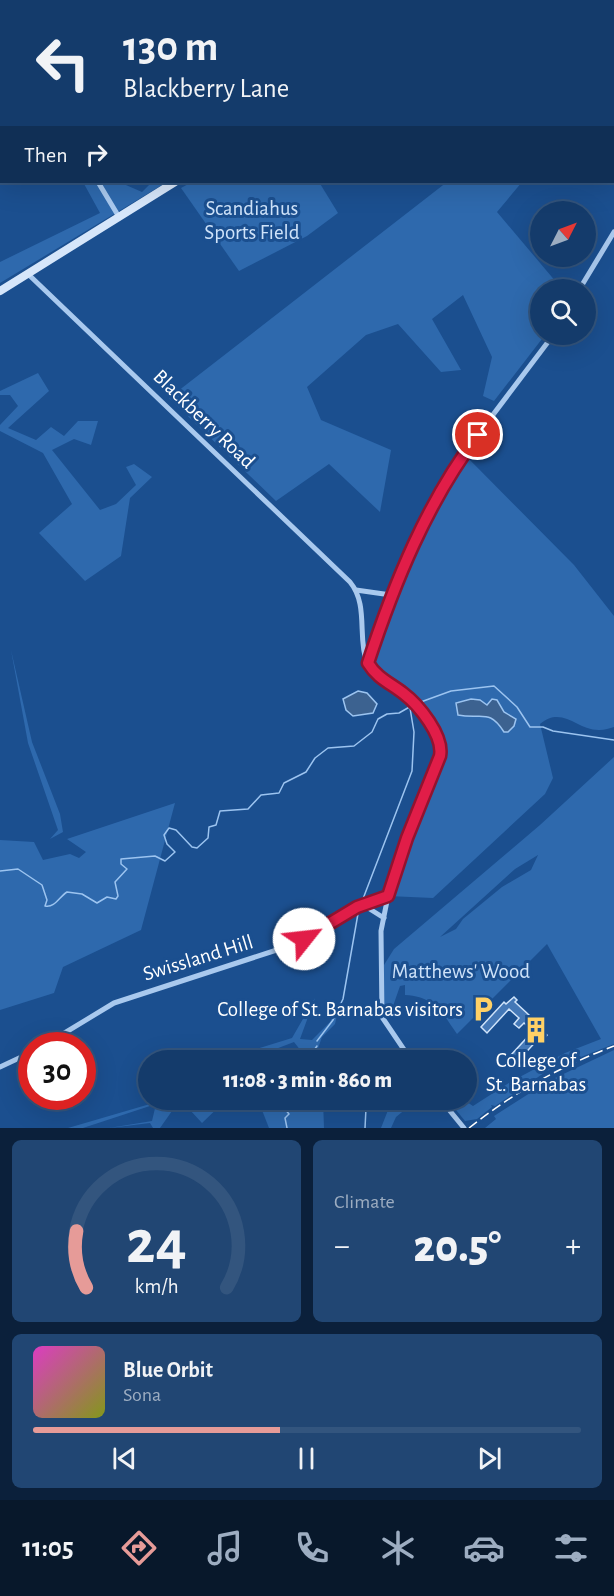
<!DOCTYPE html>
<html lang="en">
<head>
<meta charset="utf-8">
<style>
  :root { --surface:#143b6b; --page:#214673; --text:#f1f3f6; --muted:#9dadc1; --line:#33557e; --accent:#e69b98 }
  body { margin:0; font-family:"Alegreya Sans",sans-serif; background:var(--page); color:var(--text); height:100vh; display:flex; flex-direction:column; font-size:22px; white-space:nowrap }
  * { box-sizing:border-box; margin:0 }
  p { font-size:20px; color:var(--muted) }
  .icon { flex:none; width:33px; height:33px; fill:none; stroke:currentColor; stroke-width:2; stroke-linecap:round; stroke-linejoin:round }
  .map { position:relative; height:1128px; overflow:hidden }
  .panel { display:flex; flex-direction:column; gap:12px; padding:12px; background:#0b203b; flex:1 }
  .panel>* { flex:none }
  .top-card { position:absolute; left:0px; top:0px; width:615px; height:183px; box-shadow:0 6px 24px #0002,0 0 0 2px var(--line); background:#143b6b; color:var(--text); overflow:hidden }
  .needle { width:39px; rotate:48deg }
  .controls { position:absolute; left:530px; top:201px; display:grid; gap:12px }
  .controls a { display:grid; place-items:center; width:66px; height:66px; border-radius:50%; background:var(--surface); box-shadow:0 6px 24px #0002,0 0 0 2px var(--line); font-size:30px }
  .speed { position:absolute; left:18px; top:1032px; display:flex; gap:12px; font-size:30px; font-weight:700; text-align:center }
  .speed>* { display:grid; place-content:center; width:78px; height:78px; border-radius:50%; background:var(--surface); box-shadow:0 6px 24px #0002,0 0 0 2px var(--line); line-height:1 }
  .speed .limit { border:9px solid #d22; background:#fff; color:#111 }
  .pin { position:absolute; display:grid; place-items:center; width:51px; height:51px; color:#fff; margin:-26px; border:3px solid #fff; border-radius:50%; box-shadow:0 2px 6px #0007 }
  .me { position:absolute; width:66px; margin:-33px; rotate:61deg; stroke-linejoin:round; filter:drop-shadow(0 0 4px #0008) }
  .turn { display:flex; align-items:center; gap:21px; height:126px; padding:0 24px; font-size:27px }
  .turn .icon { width:78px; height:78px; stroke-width:2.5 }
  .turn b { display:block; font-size:42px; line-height:51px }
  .then { display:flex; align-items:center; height:57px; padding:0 24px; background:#0003; gap:12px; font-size:22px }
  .big { font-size:45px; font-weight:800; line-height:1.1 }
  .panel .card { flex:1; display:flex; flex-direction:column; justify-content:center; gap:9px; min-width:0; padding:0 21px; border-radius:9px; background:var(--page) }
  .panel .dial { align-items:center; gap:0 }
  .dial svg { height:156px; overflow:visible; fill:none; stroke:var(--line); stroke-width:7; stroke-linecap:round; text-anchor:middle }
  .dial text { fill:var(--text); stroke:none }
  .song { display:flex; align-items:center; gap:18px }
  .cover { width:72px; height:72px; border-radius:9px; background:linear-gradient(135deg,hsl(310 70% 55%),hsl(70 70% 35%)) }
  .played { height:6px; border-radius:3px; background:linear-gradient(90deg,var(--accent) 45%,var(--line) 45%) }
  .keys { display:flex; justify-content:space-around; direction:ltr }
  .heat { display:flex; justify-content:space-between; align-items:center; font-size:33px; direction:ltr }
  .panel .tiles { flex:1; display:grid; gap:12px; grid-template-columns:1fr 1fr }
  .card:last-child { grid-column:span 2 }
  .trip { position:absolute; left:138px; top:1050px; width:339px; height:60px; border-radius:30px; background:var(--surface); box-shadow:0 6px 24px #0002,0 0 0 2px var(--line); font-weight:800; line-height:60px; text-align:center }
  .dock { display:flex; height:96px; justify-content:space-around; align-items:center; background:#08182b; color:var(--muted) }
  .dock .icon { width:42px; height:42px }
  .dock .active { color:var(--accent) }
  .dock b { font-size:27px; color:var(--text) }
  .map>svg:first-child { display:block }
  .green { fill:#2e69ad; fill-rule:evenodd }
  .water { fill:#3c6290; stroke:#9cc4f0; stroke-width:1.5 }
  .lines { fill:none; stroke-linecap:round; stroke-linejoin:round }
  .stream { stroke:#9cc4f0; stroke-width:1.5 }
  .building { fill:#4478b7; stroke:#cfe3fa; stroke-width:1.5 }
  .street { stroke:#a9c9ee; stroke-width:5 }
  .secondary { stroke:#d6e6fa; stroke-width:8 }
  .rail { stroke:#fff; stroke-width:1.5; stroke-dasharray:10 4.5; stroke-linecap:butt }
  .route-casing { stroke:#92132f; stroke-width:15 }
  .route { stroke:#e11d48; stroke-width:10 }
  .labels { text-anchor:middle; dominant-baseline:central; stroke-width:6; stroke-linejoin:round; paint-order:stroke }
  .park-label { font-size:21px; fill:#cfe3fa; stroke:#1b4f8f }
  .street-label { font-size:21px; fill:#fff; stroke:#1b4f8f }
  .poi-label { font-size:21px; fill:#fff; stroke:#1b4f8f; text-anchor:end }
</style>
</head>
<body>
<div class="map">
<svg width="614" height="1128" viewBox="0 0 614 1128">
  <rect width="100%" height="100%" fill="#1b4f8f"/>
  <g class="green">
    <path d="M83 182H119L142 192 152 182H167L0 283V262L100 213Z"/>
    <path d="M192 182H319L338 213 307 236 239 271 181 188Z"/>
    <path d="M447 182H522L497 212 562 289 540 290V334L545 335 494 401 483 396 492 357 463 295 432 319 461 370 441 372 398 324 366 335 307 387 321 420 391 450 380 512 329 464 276 501 169 398Z"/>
    <path d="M38 373 49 391 8 428 36 440 51 427 64 436 78 421H98L91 445 74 439 52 450 100 510 116 504 136 485 126 467 134 464 152 477 130 498 121 556 85 581 39 533 72 504 43 453 0 431V425L18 406 10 395H0V391Z"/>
    <path d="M464 454 574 565 614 616V727C610 728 604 730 600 730 577 731 563 705 540 724L553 778 545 794 433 898 388 896 441 746 422 714 367 663 391 595 452 469Z"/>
    <path d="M11 650 32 742 60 814 63 832 50 839 58 830 28 743Z"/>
    <path d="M614 757V1044L581 1057 579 1055 547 1071 495 1106 491 1105 492 1107 477 1119 465 1121 448 1100H464L473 1106 512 1081 565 1053 601 1039 547 944 457 1034C441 1011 435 997 405 995V985L400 986 392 1009 384 1006V965L394 949 540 825ZM538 855 531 870 502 887 463 919 456 929 440 937 515 869Z"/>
    <path d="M175 803 141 930 63 967 54 993 0 1010V840L34 842 43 860 70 854 79 858 86 852 67 839Z"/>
    <path d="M315 998 300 1039 312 1040 330 1022 340 1002 335 1024 322 1037 316 1054 327 1060H297L305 1056 294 1042 247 1060H236L244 1050 247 1052 292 1038Z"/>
    <path d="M614 1050V1128H485L496 1119 494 1116 552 1079 556 1081 555 1078Z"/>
    <path d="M153 1100H185L191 1103 195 1100H226L202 1123 190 1110 172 1111 160 1128H153L150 1123 109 1128 152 1121 156 1104 83 1128H68L150 1104Z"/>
    <path d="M258 1100H323L324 1128H269Z"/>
    <path d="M392 1100H408L407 1108 396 1117 391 1128H381Z"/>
  </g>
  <g class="water">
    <path d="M358 691 367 693 377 704 373 713 353 716 346 710 343 699Z"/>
    <path d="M471 699 480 700 487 705 492 699 497 700 504 712 516 719 514 726 508 732H504C489 708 482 720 458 715L456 703Z"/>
  </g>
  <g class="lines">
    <g class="stream">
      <path d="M418 703 451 691 494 686 517 707 530 727H543L553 731 614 740"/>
      <path d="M0 871 18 869 42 885 47 900 45 906C55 908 59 897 67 892L82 894 97 903 107 897 116 899 118 896 115 882 127 869 121 864V859L155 856 165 861 175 852 167 844 164 835 169 828 176 830 192 847 197 848 208 838 209 827 216 825 220 811 248 809 261 795 279 793 284 783 306 772 315 758 328 748 354 746 372 732 378 719 387 714 399 713 413 705"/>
      <path d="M361 904 412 771 414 732 410 708"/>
      <path d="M317 1041 333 1020 343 999 359 908"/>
      <path d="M309 1057 317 1046"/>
      <path d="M299 1060 308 1058 321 1060"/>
      <path d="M285 1100 284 1108 289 1114 285 1118 287 1128"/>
      <path d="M361 1100 366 1108 365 1128"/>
    </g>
  </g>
  <path class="building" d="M514 997 517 1000 515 1002 529 1015 527 1017 547 1035 544 1039 541 1036 518 1061 511 1055 533 1031 524 1023 519 1028 514 1024 519 1018 509 1009 487 1033 481 1027 504 1002 506 1004Z"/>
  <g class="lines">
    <g class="street">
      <path d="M50 2 51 0"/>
      <path d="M98 182 119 217"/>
      <path d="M28 274 350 582C369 605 357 638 367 663"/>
      <path d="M579 290 614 232"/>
      <path d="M356 590 391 595"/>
      <path d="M365 906 384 918"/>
      <path d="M43 1046 114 1003 289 946 320 932 357 907 388 896"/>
      <path d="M411 1060 382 1017 381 931 388 896 407 838 440 756C444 736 419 705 403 693 390 683 377 678 367 663L391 595 452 469 554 334"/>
      <path d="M0 1067 32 1052"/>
      <path d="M441 1100 464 1128"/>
    </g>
    <path class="secondary" d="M0 291 175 182"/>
    <path class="rail" d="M469 1128C513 1093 561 1066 614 1046"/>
  </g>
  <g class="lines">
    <g class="route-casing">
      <path id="route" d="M304 939 357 907 388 896 407 838 440 756C444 736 419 705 403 693 390 683 377 678 368 663 394 584 427 502 478 435"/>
    </g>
    <use href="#route" class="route"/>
  </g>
  <defs>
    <g id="parking-bare" transform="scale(2.07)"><path d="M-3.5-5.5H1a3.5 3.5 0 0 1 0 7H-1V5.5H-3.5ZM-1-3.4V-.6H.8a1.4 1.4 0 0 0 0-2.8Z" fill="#ffd166" stroke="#1b4f8f" stroke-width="2.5" paint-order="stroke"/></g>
    <g id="building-bare" transform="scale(2.07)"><path d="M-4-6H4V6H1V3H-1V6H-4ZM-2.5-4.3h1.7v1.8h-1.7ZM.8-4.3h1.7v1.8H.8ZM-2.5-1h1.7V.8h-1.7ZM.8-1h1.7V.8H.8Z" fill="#ffd166" stroke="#1b4f8f" stroke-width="2.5" paint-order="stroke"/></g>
  </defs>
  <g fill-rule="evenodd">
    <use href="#parking-bare" x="483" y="1009"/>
    <use href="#building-bare" x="536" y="1030"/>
  </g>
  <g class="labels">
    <g class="park-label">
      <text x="252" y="208">Scandiahus<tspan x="252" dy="24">Sports Field</tspan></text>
      <text x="461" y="971">Matthews' Wood</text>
    </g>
    <g class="street-label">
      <text transform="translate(204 419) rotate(44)">Blackberry Road</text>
      <text transform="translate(198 958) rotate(-17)">Swissland Hill</text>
    </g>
    <g class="poi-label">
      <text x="463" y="1009">College of St. Barnabas visitors</text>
      <text x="536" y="1060" text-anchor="middle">College of<tspan x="536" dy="24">St. Barnabas</tspan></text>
    </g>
  </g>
</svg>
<div class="controls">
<a><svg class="needle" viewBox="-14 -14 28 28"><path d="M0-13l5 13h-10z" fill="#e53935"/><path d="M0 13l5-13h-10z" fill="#9dadc1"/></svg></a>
<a><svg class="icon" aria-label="search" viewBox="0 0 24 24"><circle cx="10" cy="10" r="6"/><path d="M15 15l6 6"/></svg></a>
</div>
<div class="speed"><div class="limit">30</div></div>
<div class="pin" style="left:478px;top:435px;background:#d93025"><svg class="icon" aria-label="arrive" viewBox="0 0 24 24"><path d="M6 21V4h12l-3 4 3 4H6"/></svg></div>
<svg class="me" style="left:304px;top:939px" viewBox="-20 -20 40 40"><circle r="19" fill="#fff"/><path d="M0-13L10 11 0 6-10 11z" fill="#e11d48"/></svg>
<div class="trip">11:08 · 3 min · 860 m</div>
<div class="top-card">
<div class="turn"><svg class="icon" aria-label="left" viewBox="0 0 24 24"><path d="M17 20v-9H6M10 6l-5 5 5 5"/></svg><div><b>130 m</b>Blackberry Lane</div></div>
<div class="then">Then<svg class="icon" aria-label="right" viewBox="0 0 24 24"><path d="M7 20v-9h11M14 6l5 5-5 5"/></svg></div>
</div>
</div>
<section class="panel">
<div class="tiles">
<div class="card dial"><svg viewBox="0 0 100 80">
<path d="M14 69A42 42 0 1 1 86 69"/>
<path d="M14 69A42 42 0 0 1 9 40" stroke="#e69b98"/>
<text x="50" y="56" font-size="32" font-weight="700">24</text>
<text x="50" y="72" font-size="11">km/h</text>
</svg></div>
<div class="card"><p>Climate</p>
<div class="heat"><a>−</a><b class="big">20.5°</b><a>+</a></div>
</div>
<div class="card">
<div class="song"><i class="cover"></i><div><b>Blue Orbit</b><p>Sona</p></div></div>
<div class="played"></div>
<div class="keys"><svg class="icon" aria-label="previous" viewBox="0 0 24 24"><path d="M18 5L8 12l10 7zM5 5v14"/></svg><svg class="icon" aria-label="pause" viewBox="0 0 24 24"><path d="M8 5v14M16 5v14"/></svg><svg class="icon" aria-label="next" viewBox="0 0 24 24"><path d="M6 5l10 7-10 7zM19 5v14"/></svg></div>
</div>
</div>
</section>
<nav class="dock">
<b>11:05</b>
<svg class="icon active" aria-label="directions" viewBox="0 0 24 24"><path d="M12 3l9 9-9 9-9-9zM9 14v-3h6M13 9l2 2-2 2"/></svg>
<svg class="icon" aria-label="music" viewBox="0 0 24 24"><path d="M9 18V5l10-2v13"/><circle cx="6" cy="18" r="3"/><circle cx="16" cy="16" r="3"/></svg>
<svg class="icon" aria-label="phone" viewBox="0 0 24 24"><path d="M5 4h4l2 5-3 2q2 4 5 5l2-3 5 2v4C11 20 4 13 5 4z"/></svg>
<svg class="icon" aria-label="climate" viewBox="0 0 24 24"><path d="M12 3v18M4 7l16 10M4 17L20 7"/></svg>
<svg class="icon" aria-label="car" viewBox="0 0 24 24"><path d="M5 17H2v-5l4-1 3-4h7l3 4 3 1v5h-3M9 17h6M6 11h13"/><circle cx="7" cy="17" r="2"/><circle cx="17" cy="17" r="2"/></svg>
<svg class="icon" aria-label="filters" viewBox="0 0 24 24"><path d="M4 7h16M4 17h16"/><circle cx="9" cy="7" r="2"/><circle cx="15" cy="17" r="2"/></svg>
</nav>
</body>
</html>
